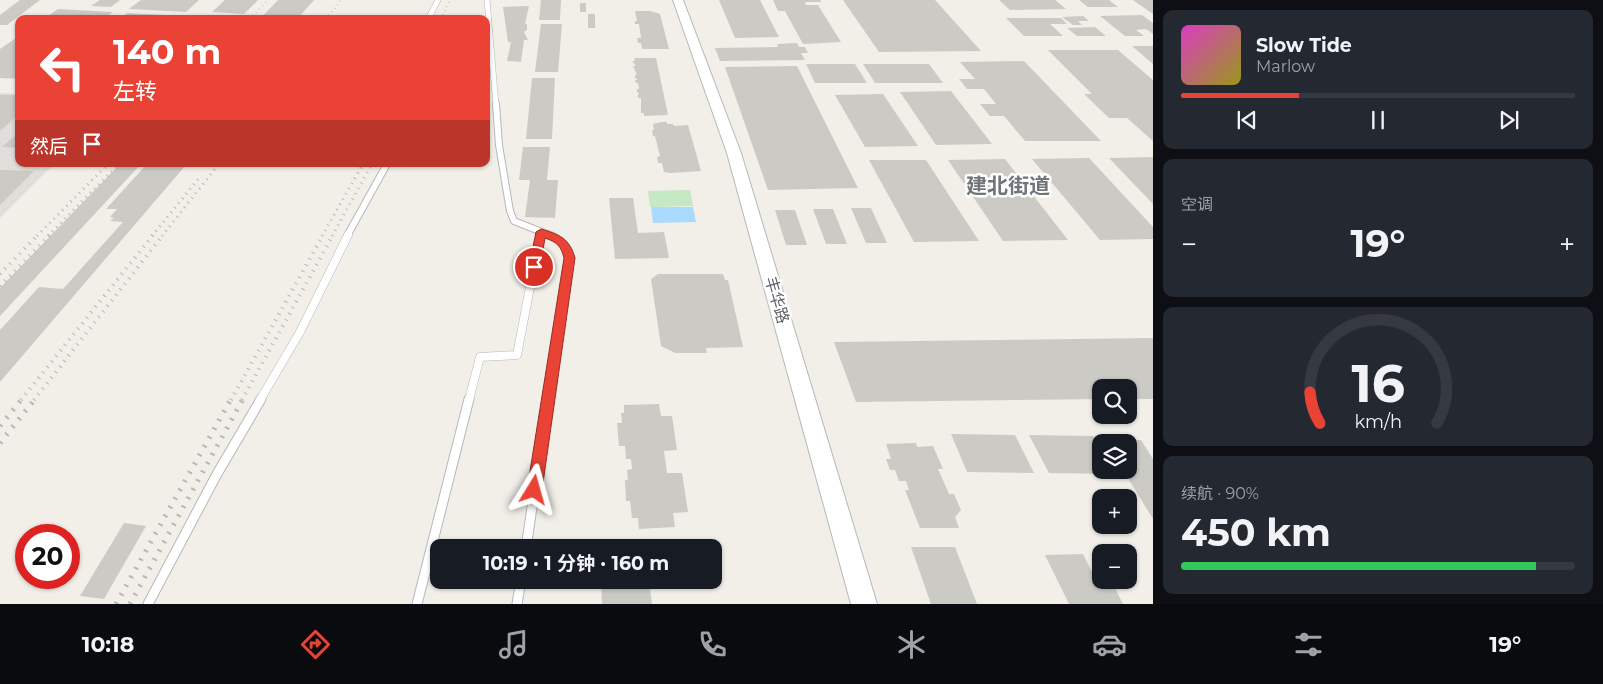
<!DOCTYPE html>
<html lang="zh">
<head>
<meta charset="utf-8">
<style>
  :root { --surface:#171b24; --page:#242831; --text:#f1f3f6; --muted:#9ea1a6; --line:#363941; --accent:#ea4335 }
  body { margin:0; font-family:Montserrat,"Noto Sans SC",sans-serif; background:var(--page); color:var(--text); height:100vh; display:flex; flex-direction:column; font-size:19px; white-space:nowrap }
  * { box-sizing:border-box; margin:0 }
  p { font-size:16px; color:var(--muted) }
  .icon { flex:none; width:28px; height:28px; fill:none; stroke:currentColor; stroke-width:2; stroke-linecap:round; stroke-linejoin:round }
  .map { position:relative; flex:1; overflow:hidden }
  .details { display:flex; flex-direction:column; gap:10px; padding:10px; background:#0d0f14; width:450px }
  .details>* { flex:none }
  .guide { position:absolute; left:15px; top:15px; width:475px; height:152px; border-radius:10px; box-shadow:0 1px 4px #0004; background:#ea4335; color:#fff; overflow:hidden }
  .buttons { position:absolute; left:1092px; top:379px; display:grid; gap:10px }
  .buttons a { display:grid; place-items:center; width:45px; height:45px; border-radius:10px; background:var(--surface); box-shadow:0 1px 4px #0004; font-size:25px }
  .speed { position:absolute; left:15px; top:524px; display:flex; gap:10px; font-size:25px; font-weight:700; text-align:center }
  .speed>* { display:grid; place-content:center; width:65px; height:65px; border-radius:50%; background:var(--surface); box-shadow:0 1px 4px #0004; line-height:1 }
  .speed .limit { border:8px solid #d22; background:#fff; color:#111 }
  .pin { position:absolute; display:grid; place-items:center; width:42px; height:42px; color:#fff; margin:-21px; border:2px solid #fff; border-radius:50%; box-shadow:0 1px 5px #0007 }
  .me { position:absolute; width:55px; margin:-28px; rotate:8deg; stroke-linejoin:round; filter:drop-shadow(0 0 4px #0008) }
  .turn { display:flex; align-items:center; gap:18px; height:105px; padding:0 15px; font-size:22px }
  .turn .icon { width:65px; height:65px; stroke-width:2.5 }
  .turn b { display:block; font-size:35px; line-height:42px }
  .then { display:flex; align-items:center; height:48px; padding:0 15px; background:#0003; gap:10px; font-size:19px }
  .big { font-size:38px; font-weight:700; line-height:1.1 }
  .details .card { flex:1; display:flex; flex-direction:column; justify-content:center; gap:8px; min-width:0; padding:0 18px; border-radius:10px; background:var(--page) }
  .details .dial { align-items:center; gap:0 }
  .dial svg { height:130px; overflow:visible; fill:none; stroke:var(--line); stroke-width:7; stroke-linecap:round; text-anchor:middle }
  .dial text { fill:var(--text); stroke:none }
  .song { display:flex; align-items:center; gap:15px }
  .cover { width:60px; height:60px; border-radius:8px; background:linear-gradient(135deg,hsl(310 70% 55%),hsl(60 70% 35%)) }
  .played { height:5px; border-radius:2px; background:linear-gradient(90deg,var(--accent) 30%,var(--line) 30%) }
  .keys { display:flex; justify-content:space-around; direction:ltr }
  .heat { display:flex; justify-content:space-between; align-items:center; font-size:28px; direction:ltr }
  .charge { height:8px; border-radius:4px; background:linear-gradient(90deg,#34c759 90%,var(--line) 0) }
  .trip { position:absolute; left:430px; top:539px; width:292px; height:50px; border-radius:10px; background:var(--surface); box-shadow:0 1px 4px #0004; font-weight:700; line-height:50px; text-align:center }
  .menu { display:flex; height:80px; justify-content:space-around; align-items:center; background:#090b0e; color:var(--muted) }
  .menu .icon { width:35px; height:35px }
  .menu .on { color:var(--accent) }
  .menu b { font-size:22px; color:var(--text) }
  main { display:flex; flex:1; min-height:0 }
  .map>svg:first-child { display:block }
  .industrial { fill:#e0deda }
  .green { fill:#c5e8c5 }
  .water { fill:#aadaff }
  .building { fill:#cccac5 }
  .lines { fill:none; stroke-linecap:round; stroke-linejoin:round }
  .service-far3-casing { stroke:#b5b8bc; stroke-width:6 }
  .service-far2-casing { stroke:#b5b8bc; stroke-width:8 }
  .service-far1-casing { stroke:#b5b8bc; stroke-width:9 }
  .service-casing { stroke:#b5b8bc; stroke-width:11 }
  .tertiary-casing { stroke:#b5b8bc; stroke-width:2 }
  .service-far3 { stroke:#fff; stroke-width:5 }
  .service-far2 { stroke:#fff; stroke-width:6 }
  .service-far1 { stroke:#fff; stroke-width:8 }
  .service { stroke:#fff; stroke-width:9 }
  .tertiary { fill:#fff; fill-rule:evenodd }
  .rail-far3 { stroke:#b6b7b8; stroke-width:2.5; stroke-dasharray:0.5 4; stroke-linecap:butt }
  .rail-far2 { stroke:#b6b7b8; stroke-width:3; stroke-dasharray:1 5; stroke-linecap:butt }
  .rail-far1 { stroke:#b6b7b8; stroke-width:4; stroke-dasharray:1 6; stroke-linecap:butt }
  .rail { stroke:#b6b7b8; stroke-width:5; stroke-dasharray:2 8; stroke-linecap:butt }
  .route { fill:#ea4335; stroke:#982c22 }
  .labels { text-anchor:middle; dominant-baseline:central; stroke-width:5; stroke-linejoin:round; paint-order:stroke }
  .street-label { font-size:16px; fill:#5f6368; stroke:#fff }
  .district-label { font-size:21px; font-weight:bold; fill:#70757a; stroke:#fff }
</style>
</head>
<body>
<main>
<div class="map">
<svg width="1153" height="604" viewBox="0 0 1153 604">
  <rect width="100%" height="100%" fill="#f1efe8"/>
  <path class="industrial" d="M0 93 19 94V164H54L0 218Z"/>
  <path class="green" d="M690 190 693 206 650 207 648 191Z"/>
  <path class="water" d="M651 207H693L696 222 653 223Z"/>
  <g class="building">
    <path d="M20 0H40L7 25H0V15Z"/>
    <path d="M100 0H120L111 7 91 6Z"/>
    <path d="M141 0H199L186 12 129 9Z"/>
    <path d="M225 0H258L244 14 212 12Z"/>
    <path d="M278 0H314L297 19H260Z"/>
    <path d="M541 0H561L560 20H539Z"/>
    <path d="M719 0H760L779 37 735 38Z"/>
    <path d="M773 0H820L822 2H805L806 5H818L841 42 803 44 785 11H778Z"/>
    <path d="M843 0H935L981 51 879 52Z"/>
    <path d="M999 0H1055L1066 9 1010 10Z"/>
    <path d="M1079 0H1109L1118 7H1088Z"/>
    <path d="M1133 0H1153V14Z"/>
    <rect x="580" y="3" width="6" height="9"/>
    <path d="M529 6 525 24H527V30L524 32 528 40H524L521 62 507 61 511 42H508L503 7Z"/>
    <path d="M58 9 113 12 104 19H44Z"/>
    <path d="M635 11H650L660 14 669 49H642L641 43H638L637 38H641L639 24H635V21H637Z"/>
    <path d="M127 13 185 16 183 19H120Z"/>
    <rect x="588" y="14" width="7" height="14"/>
    <path d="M1142 15 1153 23V34L1146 29 1136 30 1144 36H1125L1100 16Z"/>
    <path d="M1083 16 1089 21H1078L1082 25H1073L1062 17Z"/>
    <path d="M1006 18H1061L1067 24H1050L1063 36H1024Z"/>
    <path d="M541 24H562L558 72H535Z"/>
    <path d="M1095 27 1106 36H1077L1067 28Z"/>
    <path d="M19 36V79L0 78V49Z"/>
    <path d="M797 43 799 47H805L808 53H801L805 60 720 61 715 48 778 47 777 44Z"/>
    <path d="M1132 46H1153V64Z"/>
    <path d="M1048 50H1118L1153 80V141L1127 118H1109L1084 94H1092Z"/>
    <path d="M634 58H656L668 115 644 116V113H641V98H638V94H640L637 92V89H639L638 83H636L635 80H638L635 78V75H637L633 66H636L632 61H635Z"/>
    <path d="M1024 61 1101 141H1025L1004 116H990L980 104H996L984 89H967L959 79H975L960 62Z"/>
    <path d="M806 64H855L867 83H815Z"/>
    <path d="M863 64H929L943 83H875Z"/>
    <path d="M797 66 858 188 768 190 725 67Z"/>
    <path d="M532 78H555L552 139H526Z"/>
    <path d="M951 91 992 144 936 145 900 92Z"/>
    <path d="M883 94 918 146 865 147 835 95Z"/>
    <path d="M0 95H19V114L0 131Z"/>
    <path d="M661 122H667V124H673L674 126 688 125 701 171 671 173 664 172 662 163H658L657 157 660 156 655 136H653L652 130H654L653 124Z"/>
    <path d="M19 132V148L2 147Z"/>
    <path d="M523 147H550L547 180H558L555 218 525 217 530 180H519Z"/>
    <path d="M1153 157V204L1109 158Z"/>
    <path d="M1089 158 1153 227V239L1100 240 1032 159Z"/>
    <path d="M1005 159 1068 240 1003 241 948 160Z"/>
    <path d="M869 160H926L979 241 914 242Z"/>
    <path d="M120 164H141L0 316V288Z"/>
    <path d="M147 164 185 166 0 382V330L39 287 63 289 123 222 110 221 114 218 110 217 117 209H106Z"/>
    <path d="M0 170 34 171 0 205Z"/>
    <path d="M609 198H633L638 233 664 232 669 258 615 259Z"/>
    <path d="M851 208H871L887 243H866Z"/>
    <path d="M813 209H833L847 244H826Z"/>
    <path d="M775 210H795L807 245H786Z"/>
    <path d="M658 274H723L725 280H728L743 347 706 348 707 353H675L661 346 651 279Z"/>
    <path d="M1153 338V399H1129V388H1101V399L856 402 834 342Z"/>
    <path d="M659 404 661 416H672L677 450 664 451 667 473H682L688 512 673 513 675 527 639 529 638 518H632L630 501H626L625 480H628L627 470 632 469 631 459H626L625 446H619L617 423H622L621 413H624V405Z"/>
    <path d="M951 434 1015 435 1034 473 967 472Z"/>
    <path d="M1029 435 1093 436 1101 450V470H1113L1116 474 1049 473Z"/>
    <path d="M1105 440H1141L1153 459V519L1123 470H1129V442H1106Z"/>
    <path d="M916 443 917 447 933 446 943 469H938L949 494H954L961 510 955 517 959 528H920L905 490H909L906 481H899L895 470H890L886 459H891L886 444Z"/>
    <path d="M124 523 146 526 104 599 80 596Z"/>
    <path d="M911 547H955L977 604H931Z"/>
    <path d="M1083 554 1100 588H1115L1123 604H1069L1045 555Z"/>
    <path d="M601 580H649L652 604H602Z"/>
  </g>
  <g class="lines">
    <g class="service-far3-casing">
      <g id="service-far3">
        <path d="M487 0 496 105"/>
        <path d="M428 19 438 0"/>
      </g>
    </g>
    <g class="service-far2-casing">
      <g id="service-far2">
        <path d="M496 104 499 145 510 211 514 221 552 236"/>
        <path d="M347 236 387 164"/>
        <path d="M540 236 541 232"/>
      </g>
    </g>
    <g class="service-far1-casing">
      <g id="service-far1">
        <path d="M260 400 300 332 348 235"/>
        <path d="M469 400 480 357 517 355 540 235"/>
        <path d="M548 400 569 258C566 244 561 240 549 235"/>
      </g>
    </g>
    <g class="service-casing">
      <g id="service">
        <path d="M526 548 548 399"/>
        <path d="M148 604 217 474 261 399"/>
        <path d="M417 604 469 399"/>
        <path d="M517 604 521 580"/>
      </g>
    </g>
    <g class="tertiary-casing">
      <path id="tertiary" d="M673 0H683L741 153 877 604H851L727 153Z"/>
    </g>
    <use href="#service-far3" class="service-far3"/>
    <use href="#service-far2" class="service-far2"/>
    <use href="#service-far1" class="service-far1"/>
    <use href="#service" class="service"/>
    <use href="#tertiary" class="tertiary"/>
    <g class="rail-far3">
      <path d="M250 19 268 0"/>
      <path d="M326 19 341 0"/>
      <path d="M441 19 450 0"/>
    </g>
    <g class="rail-far2">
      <path d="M37 236 108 164"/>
      <path d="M48 236 119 164"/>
      <path d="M152 236 199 178"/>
      <path d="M162 236 219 164"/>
      <path d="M322 236 363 164"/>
      <path d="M332 236 372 164"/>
    </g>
    <g class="rail-far1">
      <path d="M0 274 38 235"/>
      <path d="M0 286 50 235"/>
      <path d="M21 400 153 235"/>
      <path d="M34 400 163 235"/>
      <path d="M231 400 323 235"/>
      <path d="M242 400 333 235"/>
    </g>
    <g class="rail">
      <path d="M0 426 22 399"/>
      <path d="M0 443 35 399"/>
      <path d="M116 604 231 399"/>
      <path d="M130 604 243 399"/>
    </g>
  </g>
  <path class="route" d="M541 229C559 234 570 239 575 258L542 490 540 494 534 496 529 494 527 490 564 258C561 246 557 242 545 238L540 267 534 271 530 270 529 267 536 232Z"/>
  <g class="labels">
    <g class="street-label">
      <text transform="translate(777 300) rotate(74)">丰华路</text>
    </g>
    <g class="district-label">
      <text x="1008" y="185">建北街道</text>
    </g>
  </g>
</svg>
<div class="buttons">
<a><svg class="icon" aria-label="search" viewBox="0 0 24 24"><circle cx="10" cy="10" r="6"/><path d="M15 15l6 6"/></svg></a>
<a><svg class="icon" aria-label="layers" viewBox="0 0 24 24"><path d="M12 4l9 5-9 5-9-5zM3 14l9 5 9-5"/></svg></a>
<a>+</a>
<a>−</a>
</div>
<div class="speed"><div class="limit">20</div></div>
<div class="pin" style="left:534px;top:267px;background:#d93025"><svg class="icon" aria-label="arrive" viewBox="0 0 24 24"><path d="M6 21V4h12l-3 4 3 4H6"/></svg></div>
<svg class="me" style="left:534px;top:490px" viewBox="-20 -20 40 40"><path d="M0-17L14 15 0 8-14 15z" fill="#ea4335" stroke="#fff" stroke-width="4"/></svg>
<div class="trip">10:19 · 1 分钟 · 160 m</div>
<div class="guide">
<div class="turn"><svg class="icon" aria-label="left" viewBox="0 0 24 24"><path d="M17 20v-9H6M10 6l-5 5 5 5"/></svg><div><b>140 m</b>左转</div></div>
<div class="then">然后<svg class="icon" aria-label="arrive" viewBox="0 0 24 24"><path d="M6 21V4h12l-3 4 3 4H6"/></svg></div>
</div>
</div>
<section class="details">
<div class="card">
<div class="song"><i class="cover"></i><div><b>Slow Tide</b><p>Marlow</p></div></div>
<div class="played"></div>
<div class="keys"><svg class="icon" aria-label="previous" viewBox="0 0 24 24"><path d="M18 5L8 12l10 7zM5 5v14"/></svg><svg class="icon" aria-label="pause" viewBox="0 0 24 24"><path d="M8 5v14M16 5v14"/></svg><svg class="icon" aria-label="next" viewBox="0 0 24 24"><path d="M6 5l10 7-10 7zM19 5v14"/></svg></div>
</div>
<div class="card"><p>空调</p>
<div class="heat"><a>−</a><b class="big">19°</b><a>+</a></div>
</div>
<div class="card dial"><svg viewBox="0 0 100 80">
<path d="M14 69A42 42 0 1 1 86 69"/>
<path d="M14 69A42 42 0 0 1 8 50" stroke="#ea4335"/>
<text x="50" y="56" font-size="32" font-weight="700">16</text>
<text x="50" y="72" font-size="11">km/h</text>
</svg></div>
<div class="card"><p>续航 · 90%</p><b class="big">450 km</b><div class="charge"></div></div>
</section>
</main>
<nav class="menu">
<b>10:18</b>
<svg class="icon on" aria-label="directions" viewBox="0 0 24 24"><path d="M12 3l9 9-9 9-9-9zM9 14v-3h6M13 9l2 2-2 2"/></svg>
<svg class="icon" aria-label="music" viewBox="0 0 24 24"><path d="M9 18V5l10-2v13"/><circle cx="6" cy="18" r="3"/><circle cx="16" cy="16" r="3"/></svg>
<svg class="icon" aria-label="phone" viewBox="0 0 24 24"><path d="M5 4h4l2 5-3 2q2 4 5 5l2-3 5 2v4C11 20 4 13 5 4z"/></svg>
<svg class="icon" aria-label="climate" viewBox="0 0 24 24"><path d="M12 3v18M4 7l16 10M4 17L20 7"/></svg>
<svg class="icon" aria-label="car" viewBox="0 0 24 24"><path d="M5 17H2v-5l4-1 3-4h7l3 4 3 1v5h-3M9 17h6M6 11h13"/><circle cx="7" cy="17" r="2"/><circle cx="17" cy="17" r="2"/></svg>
<svg class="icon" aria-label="filters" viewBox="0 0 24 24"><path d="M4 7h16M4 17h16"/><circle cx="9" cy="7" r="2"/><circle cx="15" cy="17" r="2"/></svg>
<b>19°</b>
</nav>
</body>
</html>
